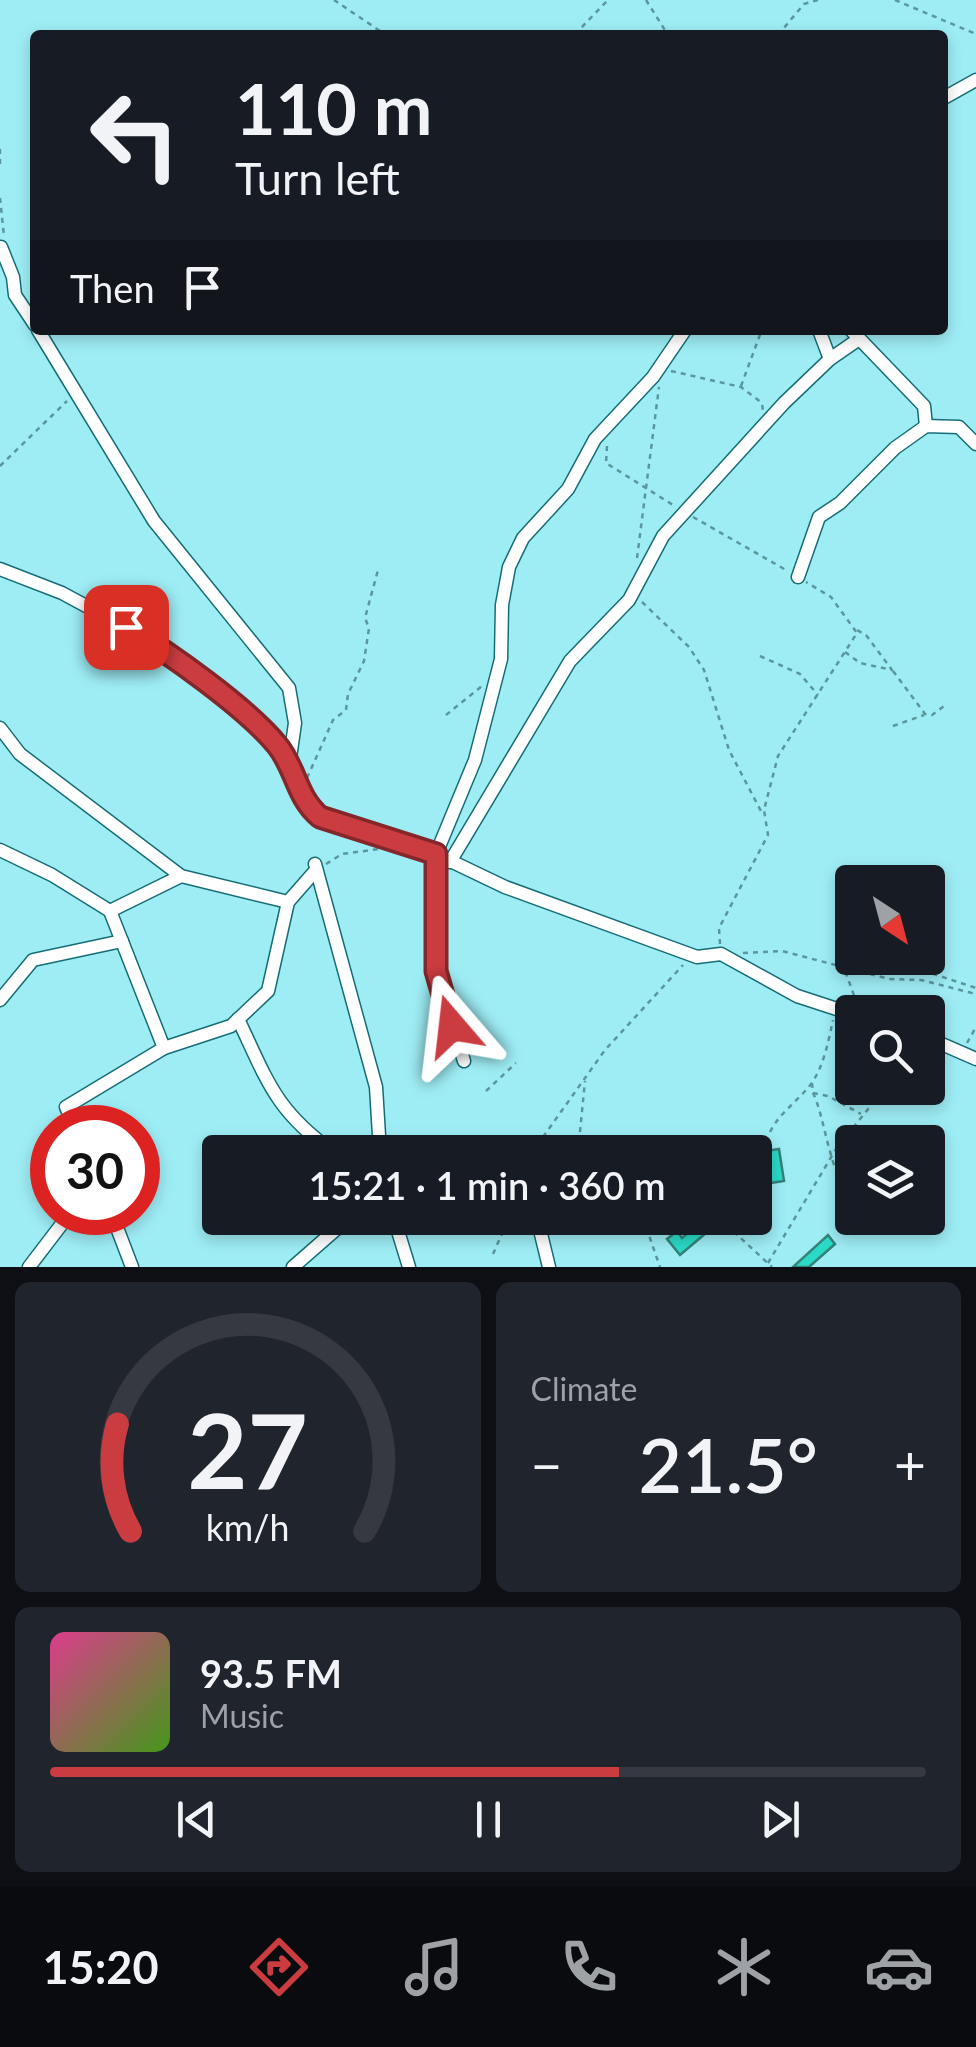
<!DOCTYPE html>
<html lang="en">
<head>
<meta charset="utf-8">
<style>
  :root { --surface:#171b24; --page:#20242c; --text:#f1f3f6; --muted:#9ea1a6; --line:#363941; --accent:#cb3c40 }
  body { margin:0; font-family:Lato,sans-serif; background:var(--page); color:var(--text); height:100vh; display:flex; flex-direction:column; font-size:38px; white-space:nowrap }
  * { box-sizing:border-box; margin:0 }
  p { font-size:32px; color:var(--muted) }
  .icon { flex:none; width:55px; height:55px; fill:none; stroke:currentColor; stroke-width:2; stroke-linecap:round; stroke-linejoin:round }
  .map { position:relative; height:1267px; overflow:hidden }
  .sheet { display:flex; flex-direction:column; gap:15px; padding:15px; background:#0d0f14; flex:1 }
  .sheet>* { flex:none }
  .hud { position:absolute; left:30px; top:30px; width:918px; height:305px; border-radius:10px; box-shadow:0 5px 15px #0003; background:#171b24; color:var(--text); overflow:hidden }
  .needle { width:65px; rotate:144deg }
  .fabs { position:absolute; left:835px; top:865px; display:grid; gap:20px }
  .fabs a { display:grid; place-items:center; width:110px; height:110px; border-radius:10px; background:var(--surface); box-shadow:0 5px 15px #0003; font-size:50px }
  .speed { position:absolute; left:30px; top:1105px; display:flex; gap:20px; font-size:50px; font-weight:700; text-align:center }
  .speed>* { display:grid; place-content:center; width:130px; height:130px; border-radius:50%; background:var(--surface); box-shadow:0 5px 15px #0003; line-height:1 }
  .speed .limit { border:15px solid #d22; background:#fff; color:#111 }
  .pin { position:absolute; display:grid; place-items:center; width:85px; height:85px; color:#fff; margin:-42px; border-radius:20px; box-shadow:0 5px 15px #0006 }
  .me { position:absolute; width:110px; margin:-55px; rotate:343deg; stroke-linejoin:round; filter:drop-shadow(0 0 8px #0008) }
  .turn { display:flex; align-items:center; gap:35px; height:210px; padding:0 40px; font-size:45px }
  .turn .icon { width:130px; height:130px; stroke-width:2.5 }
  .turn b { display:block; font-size:70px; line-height:85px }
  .then { display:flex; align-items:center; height:95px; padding:0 40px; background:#0003; gap:20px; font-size:38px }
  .big { font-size:75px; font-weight:600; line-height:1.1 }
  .sheet .tile { flex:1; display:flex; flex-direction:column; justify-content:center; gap:15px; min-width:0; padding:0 35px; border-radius:15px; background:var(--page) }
  .sheet .dial { align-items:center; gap:0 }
  .dial svg { height:260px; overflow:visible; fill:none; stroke:var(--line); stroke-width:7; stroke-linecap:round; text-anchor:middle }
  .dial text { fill:var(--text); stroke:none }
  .song { display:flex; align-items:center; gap:30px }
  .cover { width:120px; height:120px; border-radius:15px; background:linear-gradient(135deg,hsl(330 70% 55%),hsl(100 70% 35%)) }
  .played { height:10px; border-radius:5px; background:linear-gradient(90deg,var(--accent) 65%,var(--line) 65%) }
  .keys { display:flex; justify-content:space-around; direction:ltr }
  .heat { display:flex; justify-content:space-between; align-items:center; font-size:55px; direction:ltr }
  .sheet .tiles { flex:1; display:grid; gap:15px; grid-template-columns:1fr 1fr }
  .tile:last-child { grid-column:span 2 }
  .trip { position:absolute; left:202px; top:1135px; width:570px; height:100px; border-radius:10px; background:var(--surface); box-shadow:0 5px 15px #0003; font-weight:600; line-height:100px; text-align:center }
  .menu { display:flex; height:160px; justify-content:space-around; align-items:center; background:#090b0e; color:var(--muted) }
  .menu .icon { width:70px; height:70px }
  .menu .current { color:var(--accent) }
  .menu b { font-size:45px; color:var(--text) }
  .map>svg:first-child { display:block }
  .building { fill:#2adac7; stroke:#348278; stroke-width:2.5 }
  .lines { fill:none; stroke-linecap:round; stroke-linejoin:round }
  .street-casing { stroke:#156e75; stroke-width:15 }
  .path { stroke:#5b969c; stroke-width:2.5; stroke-dasharray:5 5; stroke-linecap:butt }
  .street { stroke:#fff; stroke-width:12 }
  .route-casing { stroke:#84272a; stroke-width:25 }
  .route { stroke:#cb3c40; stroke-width:18 }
</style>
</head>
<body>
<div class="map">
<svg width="976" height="1267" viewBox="0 0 976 1267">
  <rect width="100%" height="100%" fill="#9eedf5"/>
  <g class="building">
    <path d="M779 1149 784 1181 764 1184 759 1152Z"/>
    <path d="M699 1224 706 1233 680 1255 667 1239 677 1231 682 1238Z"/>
    <path d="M828 1235 835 1244 809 1267H793Z"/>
  </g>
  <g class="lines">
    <g class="street-casing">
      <g id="street">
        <path d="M942 99 976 80"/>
        <path d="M1 247 13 277 15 295 35 325"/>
        <path d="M38 330 154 521 289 688 295 723 289 765"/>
        <path d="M819 330 830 359"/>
        <path d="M851 330 924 406 926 426"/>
        <path d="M0 569 62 593 125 627 223 696 282 751 296 787 320 817 436 854 505 887 697 957 721 954 797 996 852 1014"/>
        <path d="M798 577 819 517 840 503 895 448 926 426 959 427 976 444"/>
        <path d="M0 728 20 754 181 876 288 902"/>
        <path d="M0 850 52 875 110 911 164 1048"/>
        <path d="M450 862 570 661 629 600 663 536 784 403 830 359 859 339"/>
        <path d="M315 864 376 1087 380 1152"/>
        <path d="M110 911 181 876"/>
        <path d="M0 1000 33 960 122 941"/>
        <path d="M238 1019C268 1082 275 1110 333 1152"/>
        <path d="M928 1038 976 1059"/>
        <path d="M464 1061 436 971V854L475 760 501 659 502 605 509 567 523 538 568 489 595 439 653 377 685 330"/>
        <path d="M75 1128 66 1107 164 1048 231 1026 268 991 288 902 316 870"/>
        <path d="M526 1152 534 1145"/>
        <path d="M111 1212 132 1267"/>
        <path d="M394 1218 409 1267"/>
        <path d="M540 1230 549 1267"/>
        <path d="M29 1267 71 1212"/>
        <path d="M293 1267 349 1218"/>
      </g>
    </g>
    <g class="path">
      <path d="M334 0 386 35"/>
      <path d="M646 0 668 35"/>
      <path d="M895 0 976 34"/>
      <path d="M580 35 578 31 608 0"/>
      <path d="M778 35 804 4 818 0"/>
      <path d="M0 149V169"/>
      <path d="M0 198 4 236"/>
      <path d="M671 371 741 387 762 403 763 411"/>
      <path d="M741 386 761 332"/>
      <path d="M607 446 606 463 673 505"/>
      <path d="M0 466 67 401"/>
      <path d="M693 517 786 570"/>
      <path d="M637 558 659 387"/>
      <path d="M642 602 689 647 704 670 729 750 763 815"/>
      <path d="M845 652 860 663 892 670 866 635 855 629"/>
      <path d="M760 656 800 674 818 695"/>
      <path d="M893 671 925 714 932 715 944 706"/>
      <path d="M446 715 482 686"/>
      <path d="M893 726 924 715"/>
      <path d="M307 778 333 720 346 710 348 694 364 661 369 628 365 618 378 570"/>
      <path d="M326 864 342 854 379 849"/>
      <path d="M720 944 719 928 768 835 764 810 778 756 857 633 831 597 806 582"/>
      <path d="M743 953 782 951 889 979 921 980 976 994"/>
      <path d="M852 956 843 965 856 1001"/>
      <path d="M885 958 976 988"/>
      <path d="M967 1043 976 1027"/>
      <path d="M812 1083 813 1093 828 1096 861 1114"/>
      <path d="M486 1091 516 1063"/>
      <path d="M813 1093C825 1117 830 1176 848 1188L850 1206"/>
      <path d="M770 1132C779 1114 794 1104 807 1089 823 1071 828 1043 833 1020"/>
      <path d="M543 1137 605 1050 683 965"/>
      <path d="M544 1139 576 1152"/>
      <path d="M578 1152 585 1081"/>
      <path d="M643 1218 660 1267"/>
      <path d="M719 1218 772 1267"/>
      <path d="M493 1254 509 1218"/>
      <path d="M768 1263 836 1149 885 1088"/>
    </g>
    <use href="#street" class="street"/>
  </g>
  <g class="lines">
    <g class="route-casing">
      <path id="route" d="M126 627C168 652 247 708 277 745 296 768 296 797 320 817L436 854V971L452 1026"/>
    </g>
    <use href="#route" class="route"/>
  </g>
</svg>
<div class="fabs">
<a><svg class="needle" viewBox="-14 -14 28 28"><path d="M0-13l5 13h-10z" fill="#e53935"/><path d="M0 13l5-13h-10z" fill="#9ea1a6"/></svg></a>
<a><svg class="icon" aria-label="search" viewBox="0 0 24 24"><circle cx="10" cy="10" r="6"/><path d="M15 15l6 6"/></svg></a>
<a><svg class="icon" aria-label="layers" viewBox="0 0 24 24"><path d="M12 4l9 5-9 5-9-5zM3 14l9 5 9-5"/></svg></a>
</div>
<div class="speed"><div class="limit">30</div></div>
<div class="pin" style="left:126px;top:627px;background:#d93025"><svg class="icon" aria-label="arrive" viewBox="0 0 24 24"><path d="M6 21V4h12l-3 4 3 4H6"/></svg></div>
<svg class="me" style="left:452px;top:1026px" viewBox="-20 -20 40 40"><path d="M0-17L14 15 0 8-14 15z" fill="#cb3c40" stroke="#fff" stroke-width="4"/></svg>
<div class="trip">15:21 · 1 min · 360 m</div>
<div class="hud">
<div class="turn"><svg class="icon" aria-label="left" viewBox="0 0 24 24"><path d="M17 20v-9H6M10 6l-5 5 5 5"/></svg><div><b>110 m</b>Turn left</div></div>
<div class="then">Then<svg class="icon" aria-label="arrive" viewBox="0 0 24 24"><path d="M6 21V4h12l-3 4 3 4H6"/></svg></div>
</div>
</div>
<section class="sheet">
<div class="tiles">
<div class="tile dial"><svg viewBox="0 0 100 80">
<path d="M14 69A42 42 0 1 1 86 69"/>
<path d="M14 69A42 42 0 0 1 10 36" stroke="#cb3c40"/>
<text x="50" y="56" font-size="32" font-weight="700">27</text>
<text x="50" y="72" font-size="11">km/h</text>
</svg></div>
<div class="tile"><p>Climate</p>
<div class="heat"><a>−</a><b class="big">21.5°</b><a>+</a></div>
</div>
<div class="tile">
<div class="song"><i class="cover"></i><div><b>93.5 FM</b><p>Music</p></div></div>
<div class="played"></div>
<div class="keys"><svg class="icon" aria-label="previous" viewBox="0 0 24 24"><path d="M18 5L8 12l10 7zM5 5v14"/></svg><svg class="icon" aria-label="pause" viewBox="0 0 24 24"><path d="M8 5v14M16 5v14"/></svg><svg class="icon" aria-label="next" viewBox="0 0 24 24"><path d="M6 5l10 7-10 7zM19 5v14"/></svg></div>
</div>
</div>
</section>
<nav class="menu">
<b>15:20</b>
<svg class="icon current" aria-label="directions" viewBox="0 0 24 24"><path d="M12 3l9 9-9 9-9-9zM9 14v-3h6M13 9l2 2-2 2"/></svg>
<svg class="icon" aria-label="music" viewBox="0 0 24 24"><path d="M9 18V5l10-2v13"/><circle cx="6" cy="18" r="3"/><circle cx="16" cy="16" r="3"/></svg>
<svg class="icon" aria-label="phone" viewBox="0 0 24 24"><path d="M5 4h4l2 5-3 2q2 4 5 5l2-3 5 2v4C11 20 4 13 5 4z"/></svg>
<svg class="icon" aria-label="climate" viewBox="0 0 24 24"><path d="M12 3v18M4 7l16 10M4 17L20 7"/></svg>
<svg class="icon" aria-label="car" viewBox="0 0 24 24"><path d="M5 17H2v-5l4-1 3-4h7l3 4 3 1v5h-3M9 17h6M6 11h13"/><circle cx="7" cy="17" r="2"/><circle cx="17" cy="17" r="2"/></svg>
</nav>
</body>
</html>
